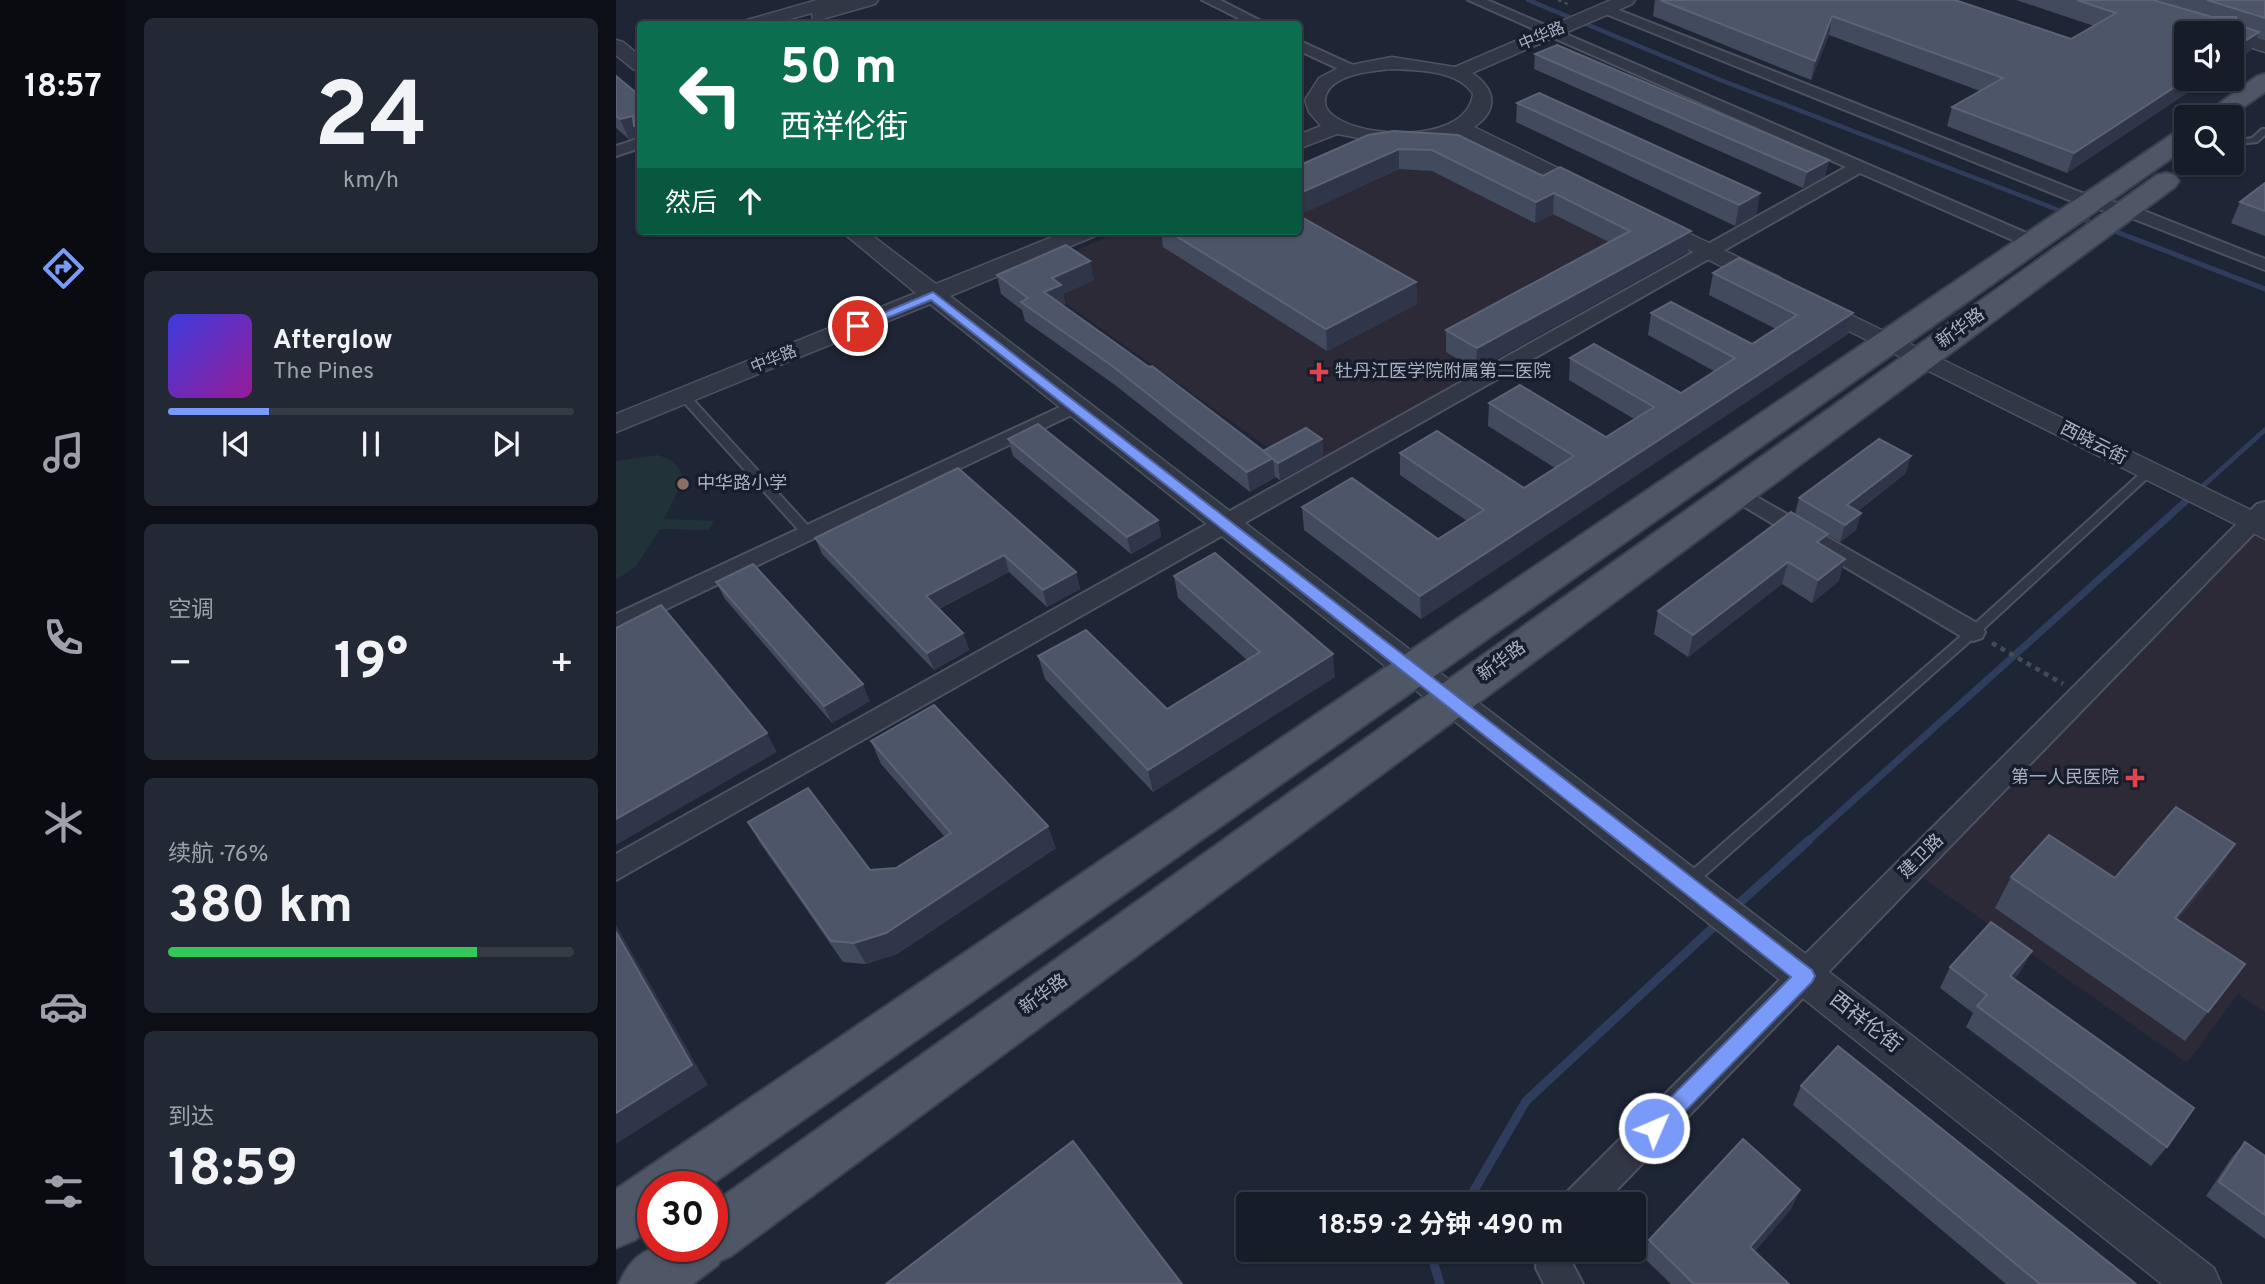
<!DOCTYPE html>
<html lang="zh">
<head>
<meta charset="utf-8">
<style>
  :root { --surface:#161c28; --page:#232934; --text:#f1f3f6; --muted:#9ea1a8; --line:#353a45; --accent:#7a9afa }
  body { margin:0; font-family:Overpass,"Noto Sans SC",sans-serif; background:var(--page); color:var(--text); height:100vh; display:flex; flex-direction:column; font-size:26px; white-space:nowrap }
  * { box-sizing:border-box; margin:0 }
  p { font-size:23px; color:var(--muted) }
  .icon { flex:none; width:38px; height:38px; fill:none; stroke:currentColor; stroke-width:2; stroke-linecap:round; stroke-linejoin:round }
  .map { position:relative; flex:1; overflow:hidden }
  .sheet { display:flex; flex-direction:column; gap:18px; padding:18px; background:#0c0f16; width:490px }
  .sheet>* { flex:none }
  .banner { position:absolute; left:21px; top:21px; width:665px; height:214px; border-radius:7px; box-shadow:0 2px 5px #0004,0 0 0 2px var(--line); background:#0b6e4f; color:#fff; overflow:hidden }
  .buttons { position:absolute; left:1558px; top:21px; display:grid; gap:14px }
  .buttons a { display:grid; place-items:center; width:70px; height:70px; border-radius:7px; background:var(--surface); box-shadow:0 2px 5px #0004,0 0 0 2px var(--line); font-size:35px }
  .speed { position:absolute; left:21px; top:1171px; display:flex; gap:14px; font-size:35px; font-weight:700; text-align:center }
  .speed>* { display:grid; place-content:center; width:91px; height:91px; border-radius:50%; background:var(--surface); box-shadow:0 2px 5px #0004,0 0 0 2px var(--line); line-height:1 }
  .speed .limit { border:10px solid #d22; background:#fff; color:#111 }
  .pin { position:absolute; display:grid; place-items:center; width:60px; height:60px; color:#fff; margin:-30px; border:4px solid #fff; border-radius:50%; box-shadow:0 2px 7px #0007 }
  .me { position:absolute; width:77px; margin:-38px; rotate:45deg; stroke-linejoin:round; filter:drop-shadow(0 0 5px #0008) }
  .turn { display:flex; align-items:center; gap:24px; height:147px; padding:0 28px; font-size:32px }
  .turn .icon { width:91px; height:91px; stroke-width:2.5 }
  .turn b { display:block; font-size:49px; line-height:60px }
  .then { display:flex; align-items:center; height:66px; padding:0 28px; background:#0003; gap:14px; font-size:26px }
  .big { font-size:52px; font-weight:700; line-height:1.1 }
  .sheet .card { flex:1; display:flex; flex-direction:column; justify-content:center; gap:10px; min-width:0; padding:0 24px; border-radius:10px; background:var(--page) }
  .sheet .dial { align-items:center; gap:0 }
  .dial b { font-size:91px; line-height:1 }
  .song { display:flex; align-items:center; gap:21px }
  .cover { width:84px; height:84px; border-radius:10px; background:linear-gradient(135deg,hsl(240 70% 55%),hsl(300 70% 35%)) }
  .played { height:7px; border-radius:4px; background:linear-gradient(90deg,var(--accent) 25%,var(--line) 25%) }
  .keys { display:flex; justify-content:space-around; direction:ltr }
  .heat { display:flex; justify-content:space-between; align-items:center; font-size:38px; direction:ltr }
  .charge { height:10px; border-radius:5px; background:linear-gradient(90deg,#34c759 76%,var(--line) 0) }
  .trip { position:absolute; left:620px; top:1192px; width:410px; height:70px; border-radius:7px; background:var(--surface); box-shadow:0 2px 5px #0004,0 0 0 2px var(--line); font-weight:700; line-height:70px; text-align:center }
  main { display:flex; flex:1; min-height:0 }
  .tab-bar { display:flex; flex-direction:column; width:126px; justify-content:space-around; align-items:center; background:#090b10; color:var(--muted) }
  .tab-bar .icon { width:49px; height:49px }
  .tab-bar .selected { color:var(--accent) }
  .tab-bar b { font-size:32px; color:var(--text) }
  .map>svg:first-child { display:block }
  .medical { fill:#2d2a37 }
  .green { fill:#213338 }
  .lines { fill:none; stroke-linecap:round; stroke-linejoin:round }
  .stream-far3 { stroke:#2f3c5b; stroke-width:4.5 }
  .stream-far2 { stroke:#2f3c5b; stroke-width:5 }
  .stream-far1 { stroke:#2f3c5b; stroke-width:7 }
  .stream { stroke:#2f3c5b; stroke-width:9 }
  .service-casing { stroke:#4c5261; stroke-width:4 }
  .minor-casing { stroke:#4c5261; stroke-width:4 }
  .tertiary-casing { stroke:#4c5261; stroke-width:3 }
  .primary-casing { stroke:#3b414f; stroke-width:4 }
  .path-far1 { stroke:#3e4e54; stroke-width:2.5; stroke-dasharray:3.5 3.5; stroke-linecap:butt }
  .path { stroke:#3e4e54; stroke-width:4.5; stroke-dasharray:5 5; stroke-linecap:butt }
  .service { fill:#323746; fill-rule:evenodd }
  .minor { fill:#323746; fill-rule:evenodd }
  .tertiary { fill:#323746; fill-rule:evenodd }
  .primary { fill:#4f5666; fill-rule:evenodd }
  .wall { fill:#424a5e }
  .shaded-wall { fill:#2f3649 }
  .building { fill:#4d5569; stroke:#5c6377; stroke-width:2 }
  .route { fill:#7a9afa; stroke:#4f64a2; stroke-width:2 }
  .health-dot { fill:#e0444e; stroke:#171d2a; stroke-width:2.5 }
  .education-dot { fill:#8d6e63; stroke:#171d2a; stroke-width:2.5 }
  .labels { text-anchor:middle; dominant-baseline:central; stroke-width:7; stroke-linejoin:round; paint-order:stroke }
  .far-street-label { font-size:16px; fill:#abb1c3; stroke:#171d2a }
  .street-label { font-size:18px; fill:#abb1c3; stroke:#171d2a }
  .poi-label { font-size:18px; fill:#abb1c3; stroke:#171d2a; text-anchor:start }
  .near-street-label { font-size:21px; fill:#abb1c3; stroke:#171d2a }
</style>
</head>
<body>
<main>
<nav class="tab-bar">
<b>18:57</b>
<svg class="icon selected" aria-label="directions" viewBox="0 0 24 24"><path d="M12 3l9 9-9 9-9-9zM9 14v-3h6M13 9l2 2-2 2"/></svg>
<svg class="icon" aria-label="music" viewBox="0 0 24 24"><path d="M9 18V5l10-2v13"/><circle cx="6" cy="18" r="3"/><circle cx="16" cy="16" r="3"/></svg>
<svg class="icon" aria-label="phone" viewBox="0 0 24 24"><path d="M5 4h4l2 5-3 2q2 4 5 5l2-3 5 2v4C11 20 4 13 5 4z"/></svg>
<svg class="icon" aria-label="climate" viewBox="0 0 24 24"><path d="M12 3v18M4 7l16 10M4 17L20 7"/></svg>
<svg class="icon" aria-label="car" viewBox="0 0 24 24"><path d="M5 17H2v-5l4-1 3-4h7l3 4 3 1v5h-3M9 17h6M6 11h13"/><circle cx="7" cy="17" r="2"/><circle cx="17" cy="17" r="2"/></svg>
<svg class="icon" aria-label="filters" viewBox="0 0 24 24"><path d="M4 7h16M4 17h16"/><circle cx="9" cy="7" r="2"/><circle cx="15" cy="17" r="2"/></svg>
</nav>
<section class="sheet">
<div class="card dial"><b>24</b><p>km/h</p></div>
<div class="card">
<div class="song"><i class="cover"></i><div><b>Afterglow</b><p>The Pines</p></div></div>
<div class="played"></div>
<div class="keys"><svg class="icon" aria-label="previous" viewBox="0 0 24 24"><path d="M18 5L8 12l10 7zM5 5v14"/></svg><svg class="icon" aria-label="pause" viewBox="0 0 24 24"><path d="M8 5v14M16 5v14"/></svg><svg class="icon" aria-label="next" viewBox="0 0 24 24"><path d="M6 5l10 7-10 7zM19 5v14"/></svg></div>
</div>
<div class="card"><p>空调</p>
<div class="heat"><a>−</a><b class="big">19°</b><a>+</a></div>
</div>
<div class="card"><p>续航 · 76%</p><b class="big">380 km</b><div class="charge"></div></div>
<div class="card"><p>到达</p><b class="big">18:59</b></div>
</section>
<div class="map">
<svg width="1649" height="1284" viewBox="0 0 1649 1284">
  <rect width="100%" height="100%" fill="#1e2535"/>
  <g class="medical">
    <path d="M794 148 1056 259 685 471 407 273 505 231H682L683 184Z"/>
    <path d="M1636 525 1649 532V1012L1622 994 1571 1063 1298 872Z"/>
  </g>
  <path class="green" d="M41 455C56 459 62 464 68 479L48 519 98 521 93 530 44 529 20 566 0 580V461Z"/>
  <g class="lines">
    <path class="stream-far3" d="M912 0 1107 81 1463 218"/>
    <g class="stream-far2">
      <path d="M1458 216 1482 225"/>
      <path d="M1493 229 1649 289"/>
      <path d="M1579 493 1649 430"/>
    </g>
    <path class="stream-far1" d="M1191 842 1581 491"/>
    <g class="stream">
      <path d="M1118 908 1193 840"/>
      <path d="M850 1204 910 1101 1104 921"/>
      <path d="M823 1250 817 1261 824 1284"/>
    </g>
    <g class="service-casing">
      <g id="service">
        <path d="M1646 129H1649V135L1641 142 1615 145V141L1636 138Z"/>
        <path d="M68 393 72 394 196 530 198 533 196 536H188L64 398V394Z"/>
        <path d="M1532 469 1536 470 1537 472 1536 474 1361 635 1076 887 1071 889 1066 887 1064 883 1066 879 1353 629 1528 470Z"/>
      </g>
    </g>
    <g class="minor-casing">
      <g id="minor">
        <path d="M586 0H604L651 24H634Z"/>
        <path d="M852 0H871L1422 238 1425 242 1416 247 1410 246 1244 173 0 880V854L1230 167Z"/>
        <path d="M990 5 1479 198 1516 206 1649 259V270L1505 214 1468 206 985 12V6Z"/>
        <path d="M682 40 741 67 743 70 741 73H731L682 50Z"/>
        <path d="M24 138V148L0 156V146Z"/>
        <path d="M459 400 466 402 469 406 466 410 0 633V614Z"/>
        <path d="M1120 485 1366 626 1369 632 1366 638 1357 641 1348 638 1112 497 1109 492 1112 487Z"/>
        <path d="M1649 502V522L987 1204H946L951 1192 1641 504Z"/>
        <path d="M921 1250H955L956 1263 967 1284H928L920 1268Z"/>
      </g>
    </g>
    <g class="tertiary-casing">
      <g id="tertiary">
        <path d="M201 0H262L259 4 203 20 197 19 196 13 155 24H128L131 20Z"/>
        <path d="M995 0H1019L1016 4 856 73C880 89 883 110 858 127L981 187 984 192 981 197H965L843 135 820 141 776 144 721 134 682 149V135L705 126 693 112 689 100 703 78 724 67 776 57 839 67ZM776 69C801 70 842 70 857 94 851 142 758 138 726 121 718 117 709 111 709 102 709 74 756 71 776 69Z"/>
        <path d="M1615 30 1649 40V52L1615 41V33H1607Z"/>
        <path d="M0 40 7 42 24 56V71L17 69 0 55Z"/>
        <path d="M1035 215 1163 277 1167 282 1163 287H1147L1027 227 1024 222 1027 217Z"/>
        <path d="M225 231H250L320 284 451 231H482L479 236 334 296 1598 1268 1605 1284H1546L314 304 0 432V414L300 293Z"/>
        <path d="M1198 297 1649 517V539L1189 309 1186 304 1189 299Z"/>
      </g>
    </g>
    <g class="primary-casing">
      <g id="primary">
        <path d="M1649 74V92L1613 117H1585L1641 76Z"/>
        <path d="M1570 129V148L93 1186H37V1227L19 1240 0 1248V1189L1561 131Z"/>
        <path d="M1550 173 1559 175 1563 181 1559 187 115 1256 104 1261 102 1265 77 1284H3C23 1237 53 1246 96 1246V1204L1541 175Z"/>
      </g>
    </g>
    <path class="path-far1" d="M942 0 954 5"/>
    <path class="path" d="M1376 643 1447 684"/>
    <use href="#service" class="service"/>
    <use href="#minor" class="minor"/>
    <use href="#tertiary" class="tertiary"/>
    <use href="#primary" class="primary"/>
  </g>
  <g class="wall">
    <path d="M1039 0H1339L1455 39 1478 26 1400 0H1649V39L1641 36 1635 50 1615 64V33L1570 79H1592L1451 173 1331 126 1336 107 1364 91 1213 35 1195 80 1037 16Z"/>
    <path d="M919 54 1213 160 1209 176 1187 188 918 69Z"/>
    <path d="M0 76 24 96V142L22 137 13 139 0 128Z"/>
    <path d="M901 103 1141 214 1119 226 900 122Z"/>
    <path d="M842 135 1072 252 860 370 830 352V330L993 242 937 214 919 223 816 171 783 169 683 215 800 282 801 304 711 351 547 247 545 231H682V166Z"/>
    <path d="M1649 183V236L1615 223 1624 202Z"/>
    <path d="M1097 273 1237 313 1232 334 805 619 688 530 686 507 822 539 851 521 784 475V453L908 488 939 468 872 426 873 403 990 437 1018 419 953 380 954 358 1065 393 1098 371 1032 335 1035 313 1136 344 1160 329 1093 295Z"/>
    <path d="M381 275 478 280 447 294 449 304 446 305 647 451 706 439 707 456 664 480 659 477 634 492 499 385 409 321 406 310 385 294Z"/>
    <path d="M392 439 542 520 545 537 515 554 397 456Z"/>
    <path d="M342 468 460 572 464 589 431 607 393 572 323 609 347 633 353 650 318 670 206 554 199 538Z"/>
    <path d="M1290 473 1242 511 1245 513 1240 530 1224 542 1212 535 1208 547 1223 581 1196 603 1166 584 1072 657 1038 634 1042 611 1179 514 1183 498Z"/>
    <path d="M558 576 719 677 537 792 429 679 422 656 551 709 631 660 562 598Z"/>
    <path d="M100 582 254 701 216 723 109 599Z"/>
    <path d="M255 741 440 848 281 954 250 964 227 962 144 843 132 822 254 870 280 868 329 837 265 764Z"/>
    <path d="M1619 844 1598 875 1562 919 1592 1012 1569 1041 1379 908 1395 877 1499 878Z"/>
    <path d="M1416 951 1404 972 1398 979 1551 1147 1535 1166 1350 1027 1357 1013 1324 988 1334 967Z"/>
    <path d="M1185 1086 1520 1284H1390L1177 1105Z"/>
    <path d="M1629 1142 1649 1156V1239L1590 1196 1616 1157Z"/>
    <path d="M1176 1208 1138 1252 1173 1284H1055L1028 1258 1033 1240Z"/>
  </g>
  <g class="shaded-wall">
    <path d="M1216 16 1213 35 1195 80 1199 61Z"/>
    <path d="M1643 32 1635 50 1615 64V50Z"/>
    <path d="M1571 79H1592L1451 173 1458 153Z"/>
    <path d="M17 116 24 124V142L22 137 13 139 4 119Z"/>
    <path d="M783 149V169L682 216V194Z"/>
    <path d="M1213 160 1209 176 1187 188 1191 172Z"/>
    <path d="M938 193 937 214 919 223 920 202Z"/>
    <path d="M1144 193 1141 214 1119 226 1123 205Z"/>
    <path d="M1075 231 1072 252 860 370 861 348Z"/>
    <path d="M474 261 478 280 447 294 449 304 433 311 428 292 436 278Z"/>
    <path d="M800 282 801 304 711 351 710 329Z"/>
    <path d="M1237 313 1232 334 805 619 804 596Z"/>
    <path d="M706 439 707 456 664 480 662 463Z"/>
    <path d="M1295 456 1290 473 1227 522 1231 505Z"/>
    <path d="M657 458 659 478 634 492 631 472Z"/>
    <path d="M1245 513 1240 530 1224 542 1229 525Z"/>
    <path d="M542 520 545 537 515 554 511 537Z"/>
    <path d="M1212 534 1206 556 1201 542Z"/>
    <path d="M388 555 393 572 316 612 310 596Z"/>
    <path d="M1229 559 1223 581 1196 603 1202 580Z"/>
    <path d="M1172 562 1166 584 1072 657 1077 635Z"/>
    <path d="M460 572 464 589 431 607 427 590Z"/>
    <path d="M347 633 353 650 318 670 311 653Z"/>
    <path d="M717 654 719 677 537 792 532 770Z"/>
    <path d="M247 684 254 701 216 723 208 706Z"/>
    <path d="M151 733 161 752 0 845V819Z"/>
    <path d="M432 826 440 848 281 954 250 964 238 943Z"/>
    <path d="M1619 844 1598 875 1538 948 1559 918Z"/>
    <path d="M0 925 92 1085 0 1144Z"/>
    <path d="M1416 951 1404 972 1383 997 1394 976Z"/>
    <path d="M1184 1190 1176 1208 1126 1265 1134 1247Z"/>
  </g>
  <g class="building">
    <path d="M1044 0H1339L1455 39 1500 13 1461 0H1537L1596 17H1620L1622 25 1643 32 1615 50V33H1570V79H1571L1458 153 1336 107 1387 78 1216 16 1199 61Z"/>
    <path d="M1591 0H1649V18Z"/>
    <path d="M941 45 1213 160 1191 172 919 54Z"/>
    <path d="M0 76 24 96V124L18 126 17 116 4 119 0 116Z"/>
    <path d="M923 93 1144 193 1123 205 901 103Z"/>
    <path d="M778 131 842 135 927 176 944 167 1075 231 861 348 830 330 1014 231 938 193 920 202 816 150 783 149 682 194V166L752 135Z"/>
    <path d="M1649 183V211L1624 202Z"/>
    <path d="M682 215 800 282 710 329 552 231H682Z"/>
    <path d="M450 245 474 261 436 278 445 285 428 292 533 367 536 366 657 458 631 472 495 365 405 302 412 298 381 275Z"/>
    <path d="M1123 258 1237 313 804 596 686 507 736 478 822 539 868 510 784 453 821 431 908 488 958 456 873 403 904 385 990 437 1038 407 954 358 978 344 1065 393 1119 358 1035 313 1055 302 1136 344 1181 315 1097 273Z"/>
    <path d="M422 424 542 520 511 537 392 439Z"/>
    <path d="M690 428 706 439 662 463 647 451Z"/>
    <path d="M1263 439 1295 456 1231 505 1245 513 1229 525 1183 498Z"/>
    <path d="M342 468 460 572 427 590 388 555 310 596 347 633 311 653 199 538Z"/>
    <path d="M1175 512 1212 534 1201 542 1229 559 1202 580 1172 562 1077 635 1042 611Z"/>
    <path d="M599 553 717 654 532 770 422 656 470 630 551 709 644 652 558 576Z"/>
    <path d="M137 564 247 684 208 706 100 582Z"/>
    <path d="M45 605 151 733 0 819V628Z"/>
    <path d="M318 705 432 826 270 933 238 943 215 941 132 822 192 788 254 870 280 868 335 833 255 741Z"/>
    <path d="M1560 807 1619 844 1559 918 1629 964 1592 1012 1395 877 1433 835 1499 878Z"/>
    <path d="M1375 922 1416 951 1394 976 1578 1108 1551 1147 1361 1006 1371 995 1334 967Z"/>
    <path d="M0 932 76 1065 0 1113Z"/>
    <path d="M1222 1046 1520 1284H1424L1185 1086Z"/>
    <path d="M1127 1139 1184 1190 1134 1247 1173 1284H1078L1033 1240Z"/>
    <path d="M457 1141 566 1284H270Z"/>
    <path d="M1629 1142 1649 1156V1215L1603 1182Z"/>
  </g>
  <path class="route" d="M317 292 1196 970 1199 976 1196 982 1046 1135 1038 1138 1031 1135 1028 1128 1031 1121 1175 977 315 300 247 328H238L236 326Z"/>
  <g class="health-dot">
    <path d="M699.5 361.5h7v7h7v7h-7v7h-7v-7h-7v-7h7z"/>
    <path d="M1515.5 767.5h7v7h7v7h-7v7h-7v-7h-7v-7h7z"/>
  </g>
  <circle class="education-dot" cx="67" cy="484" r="7"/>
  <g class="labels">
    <g class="far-street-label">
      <text transform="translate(926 37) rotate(-23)">中华路</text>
      <text transform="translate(158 360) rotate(-22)">中华路</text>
    </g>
    <g class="street-label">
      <text transform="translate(1345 329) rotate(-36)">新华路</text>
      <text transform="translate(1477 444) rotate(27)">西晓云街</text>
      <text transform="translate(886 662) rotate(-36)">新华路</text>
      <text transform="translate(1306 857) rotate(-45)">建卫路</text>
      <text transform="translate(428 995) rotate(-36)">新华路</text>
    </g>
    <g class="poi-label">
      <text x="719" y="372">牡丹江医学院附属第二医院</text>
      <text x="81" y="484">中华路小学</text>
      <text x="1503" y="778" text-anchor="end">第一人民医院</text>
    </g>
    <g class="near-street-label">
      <text transform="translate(1249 1023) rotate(38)">西祥伦街</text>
    </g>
  </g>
</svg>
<div class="buttons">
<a><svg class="icon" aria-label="sound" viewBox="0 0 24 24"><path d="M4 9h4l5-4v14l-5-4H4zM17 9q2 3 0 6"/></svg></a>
<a><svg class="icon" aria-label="search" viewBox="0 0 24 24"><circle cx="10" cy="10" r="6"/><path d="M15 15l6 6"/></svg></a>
</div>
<div class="speed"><div class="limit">30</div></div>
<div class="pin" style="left:242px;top:326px;background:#d93025"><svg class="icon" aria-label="arrive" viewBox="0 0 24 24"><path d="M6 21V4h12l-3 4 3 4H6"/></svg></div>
<svg class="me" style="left:1038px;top:1128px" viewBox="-20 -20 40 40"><circle r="17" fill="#7a9afa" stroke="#fff" stroke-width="3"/><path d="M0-11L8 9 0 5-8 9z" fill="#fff"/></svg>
<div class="trip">18:59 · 2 分钟 · 490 m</div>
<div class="banner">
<div class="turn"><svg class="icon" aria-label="left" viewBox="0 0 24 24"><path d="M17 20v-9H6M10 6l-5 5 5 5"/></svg><div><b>50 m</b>西祥伦街</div></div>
<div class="then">然后<svg class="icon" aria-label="ahead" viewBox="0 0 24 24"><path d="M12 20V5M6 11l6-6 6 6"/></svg></div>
</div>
</div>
</main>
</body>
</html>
